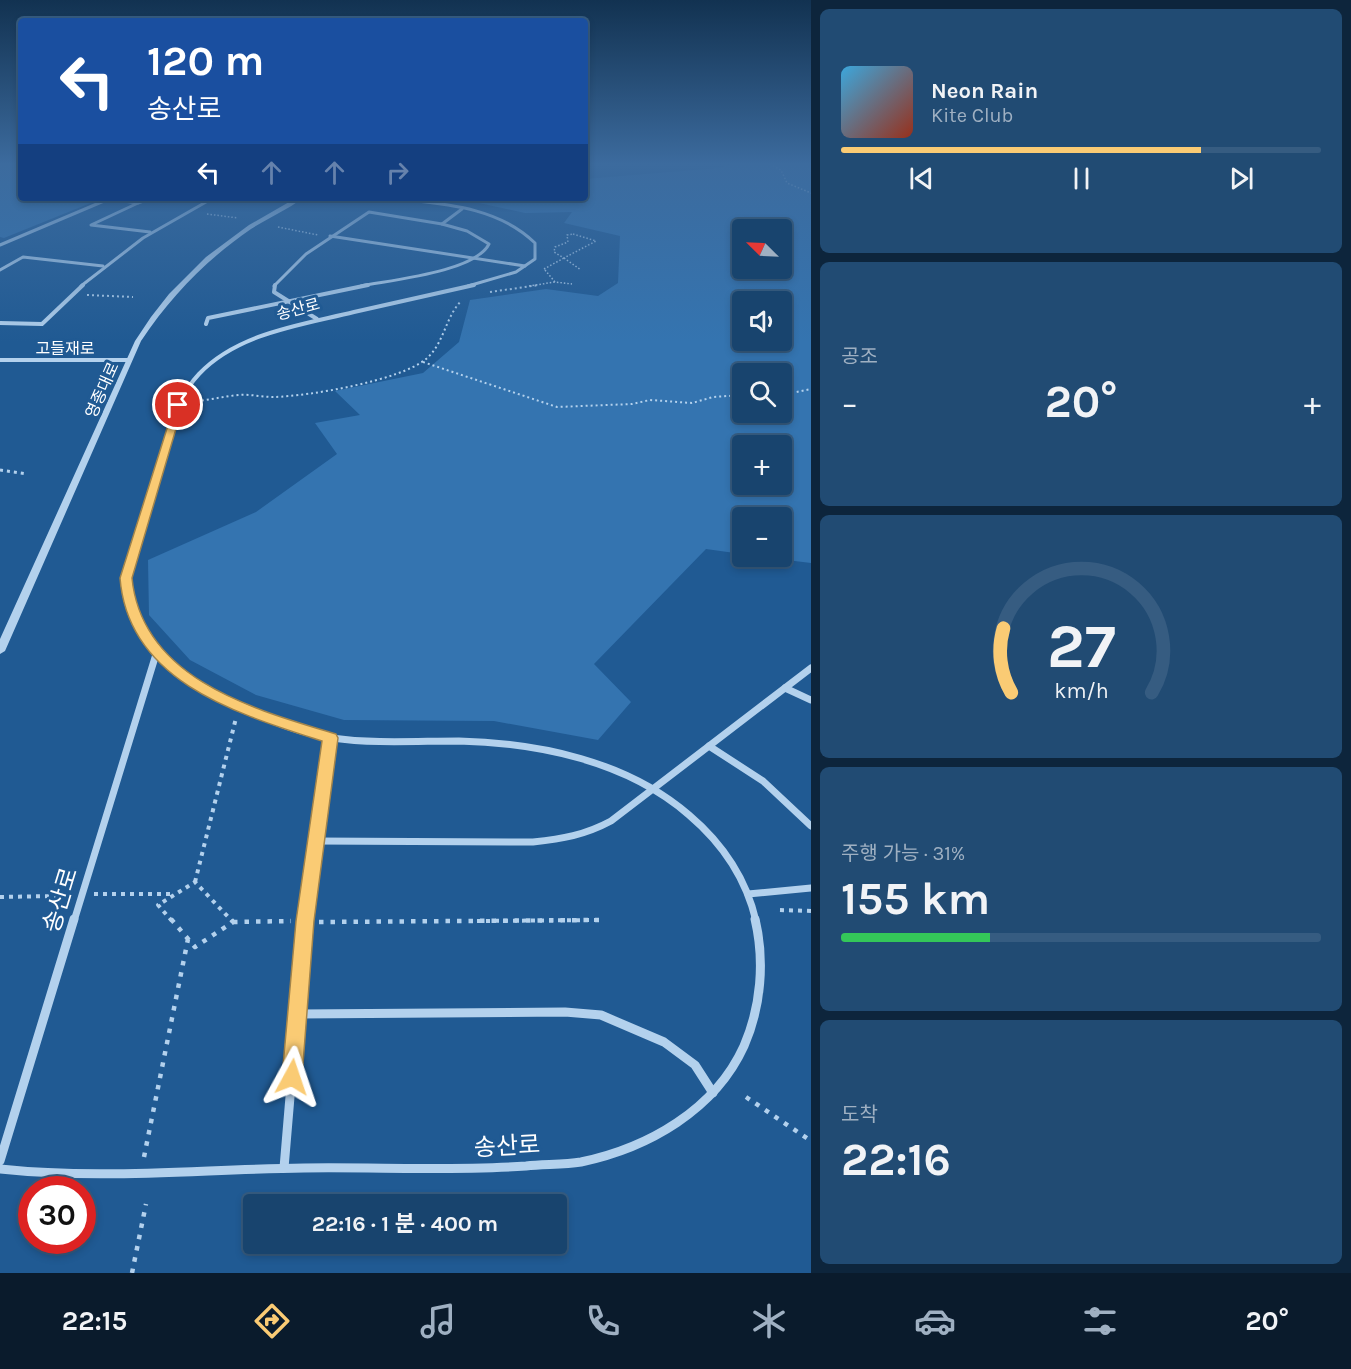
<!DOCTYPE html>
<html lang="ko">
<head>
<meta charset="utf-8">
<style>
  :root { --surface:#18446e; --page:#214b73; --text:#f1f3f6; --muted:#9fb0c2; --line:#365c81; --accent:#facb74 }
  body { margin:0; font-family:Karla,"Noto Sans KR",sans-serif; background:var(--page); color:var(--text); height:100vh; display:flex; flex-direction:column; font-size:22px; white-space:nowrap }
  * { box-sizing:border-box; margin:0 }
  p { font-size:20px; color:var(--muted) }
  .icon { flex:none; width:33px; height:33px; fill:none; stroke:currentColor; stroke-width:2; stroke-linecap:round; stroke-linejoin:round }
  .map { position:relative; flex:1; overflow:hidden }
  .panel { display:flex; flex-direction:column; gap:9px; padding:9px; background:#0d253c; width:540px }
  .panel>* { flex:none }
  .banner { position:absolute; left:18px; top:18px; width:570px; height:183px; border-radius:6px; box-shadow:0 3px 9px #0003,0 0 0 2px var(--line); background:#1a4fa0; color:#fff; overflow:hidden }
  .needle { width:39px; rotate:294deg }
  .fabs { position:absolute; left:732px; top:219px; display:grid; gap:12px }
  .fabs a { display:grid; place-items:center; width:60px; height:60px; border-radius:6px; background:var(--surface); box-shadow:0 3px 9px #0003,0 0 0 2px var(--line); font-size:30px }
  .speed { position:absolute; left:18px; top:1176px; display:flex; gap:12px; font-size:30px; font-weight:700; text-align:center }
  .speed>* { display:grid; place-content:center; width:78px; height:78px; border-radius:50%; background:var(--surface); box-shadow:0 3px 9px #0003,0 0 0 2px var(--line); line-height:1 }
  .speed .limit { border:9px solid #d22; background:#fff; color:#111 }
  .pin { position:absolute; display:grid; place-items:center; width:51px; height:51px; color:#fff; margin:-26px; border:3px solid #fff; border-radius:50%; box-shadow:0 2px 6px #0007 }
  .me { position:absolute; width:66px; margin:-33px; rotate:5deg; stroke-linejoin:round; filter:drop-shadow(0 0 4px #0008) }
  .turn { display:flex; align-items:center; gap:21px; height:126px; padding:0 30px; font-size:27px }
  .turn .icon { width:78px; height:78px; stroke-width:2.5 }
  .turn b { display:block; font-size:42px; line-height:51px }
  .lanes { display:flex; align-items:center; height:57px; padding:0 30px; background:#0003; justify-content:center; gap:30px; direction:ltr }
  .lanes .off { opacity:.35 }
  .big { font-size:45px; font-weight:700; line-height:1.1 }
  .panel .tile { flex:1; display:flex; flex-direction:column; justify-content:center; gap:9px; min-width:0; padding:0 21px; border-radius:9px; background:var(--page) }
  .panel .dial { align-items:center; gap:0 }
  .dial svg { height:156px; overflow:visible; fill:none; stroke:var(--line); stroke-width:7; stroke-linecap:round; text-anchor:middle }
  .dial text { fill:var(--text); stroke:none }
  .song { display:flex; align-items:center; gap:18px }
  .cover { width:72px; height:72px; border-radius:9px; background:linear-gradient(135deg,hsl(200 70% 55%),hsl(10 70% 35%)) }
  .played { height:6px; border-radius:3px; background:linear-gradient(90deg,var(--accent) 75%,var(--line) 75%) }
  .keys { display:flex; justify-content:space-around; direction:ltr }
  .heat { display:flex; justify-content:space-between; align-items:center; font-size:33px; direction:ltr }
  .charge { height:9px; border-radius:4px; background:linear-gradient(90deg,#34c759 31%,var(--line) 0) }
  .trip { position:absolute; left:243px; top:1194px; width:324px; height:60px; border-radius:6px; background:var(--surface); box-shadow:0 3px 9px #0003,0 0 0 2px var(--line); font-weight:700; line-height:60px; text-align:center }
  .tabs { display:flex; height:96px; justify-content:space-around; align-items:center; background:#0a1b2c; color:var(--muted) }
  .tabs .icon { width:42px; height:42px }
  .tabs .active { color:var(--accent) }
  .tabs b { font-size:27px; color:var(--text) }
  main { display:flex; flex:1; min-height:0 }
  .map>svg:first-child { display:block }
  .green { fill:#3474b0; fill-rule:evenodd }
  .lines { fill:none; stroke-linecap:round; stroke-linejoin:round }
  .path-far4 { stroke:#b3d1ed; stroke-width:1.5; stroke-dasharray:1.5 2; stroke-linecap:butt }
  .path-far3 { stroke:#b3d1ed; stroke-width:2; stroke-dasharray:2 3; stroke-linecap:butt }
  .path-far2 { stroke:#b3d1ed; stroke-width:3; stroke-dasharray:3 4; stroke-linecap:butt }
  .path-far1 { stroke:#b3d1ed; stroke-width:4; stroke-dasharray:4 5; stroke-linecap:butt }
  .path { stroke:#b3d1ed; stroke-width:4.5; stroke-dasharray:4.5 7; stroke-linecap:butt }
  .minor-far4 { stroke:#b3d1ed; stroke-width:3 }
  .minor-far3 { stroke:#b3d1ed; stroke-width:4 }
  .minor-far2 { stroke:#b3d1ed; stroke-width:5 }
  .minor-far1 { stroke:#b3d1ed; stroke-width:7 }
  .minor { stroke:#b3d1ed; stroke-width:9 }
  .tertiary { fill:#b3d1ed; fill-rule:evenodd }
  .route { fill:#facb74; stroke:#a2844b; stroke-width:1.5 }
  .labels { text-anchor:middle; dominant-baseline:central; stroke-width:6; stroke-linejoin:round; paint-order:stroke }
  .far-street-label { font-size:16px; fill:#fff; stroke:#205a93 }
  .near-street-label { font-size:24px; fill:#fff; stroke:#205a93 }
</style>
</head>
<body>
<main>
<div class="map">
<svg width="811" height="1273" viewBox="0 0 811 1273">
  <rect width="100%" height="100%" fill="#205a93"/>
  <g class="green">
    <path d="M0 164H21V198H103L4 238 0 237Z"/>
    <path d="M732 164H811V563L761 557 782 556V518H742V554L706 549 594 664 631 702 598 740 494 721 344 720 256 695 190 660 149 615 148 560 256 512 337 454 315 423 360 415 335 391 423 373 459 342 470 300 546 289 598 296 618 283 620 236 564 223 572 212 525 213 456 198H585V179L719 168ZM742 230H782V268H742ZM742 302H782V340H742ZM742 374H782V412H742ZM742 446H782V484H742Z"/>
  </g>
  <g class="lines">
    <g class="path-far4">
      <path d="M770 164 781 170 787 183 811 193"/>
      <path d="M207 214 238 218"/>
      <path d="M278 227 318 235"/>
      <path d="M573 234 596 241 564 258 554 252 555 247 568 242 567 235Z"/>
      <path d="M564 258 581 270"/>
      <path d="M544 269 564 258"/>
      <path d="M545 270 555 282 572 284"/>
      <path d="M529 286 555 282"/>
    </g>
    <g class="path-far3">
      <path d="M490 292 539 285"/>
      <path d="M87 295 133 297"/>
      <path d="M423 362 557 407 632 404 650 400 692 403 713 397 742 395"/>
      <path d="M782 395 811 389"/>
      <path d="M192 402C207 400 222 397 238 395 250 394 262 397 274 397 309 396 399 381 426 359 444 344 445 318 461 301"/>
    </g>
    <path class="path-far2" d="M0 470 27 474"/>
    <g class="path-far1">
      <path d="M195 882 236 718"/>
      <path d="M94 894H175"/>
      <path d="M0 897 56 896"/>
      <path d="M780 910 811 911"/>
      <path d="M172 921 158 905 195 882 232 921"/>
      <path d="M477 921 599 920"/>
    </g>
    <g class="path">
      <path d="M171 919 195 947 233 922 231 919"/>
      <path d="M233 922 291 921"/>
      <path d="M319 922 599 920"/>
      <path d="M746 1097 811 1141"/>
      <path d="M144 1157 188 939"/>
      <path d="M132 1273 146 1204"/>
    </g>
    <g class="minor-far4">
      <path d="M389 198C440 204 496 205 535 243V259L516 272 468 286"/>
      <path d="M109 199 138 203 91 225 150 232"/>
      <path d="M138 203 151 198"/>
      <path d="M330 236 525 266"/>
      <path d="M0 245 111 198"/>
      <path d="M0 270 23 257 103 266"/>
      <path d="M81 286 143 238 213 198"/>
      <path d="M274 286 306 254 369 212 442 224 462 209"/>
      <path d="M361 286C391 280 475 272 489 244L467 231 442 224"/>
    </g>
    <g class="minor-far3">
      <path d="M275 285 274 292 317 319"/>
      <path d="M0 323 42 324 83 285"/>
      <path d="M206 324 208 318 368 285"/>
      <path d="M0 360H130"/>
      <path d="M166 444C174 419 180 394 199 374 238 333 301 325 354 312 394 303 434 294 474 285"/>
    </g>
    <path class="minor-far2" d="M157 651 144 633 132 608 126 578 167 443"/>
    <g class="minor-far1">
      <path d="M156 649C176 677 210 695 241 708 269 720 302 734 332 738 374 744 417 741 459 741 539 743 627 761 689 815 722 843 746 878 756 921"/>
      <path d="M785 688 811 700"/>
      <path d="M709 746 763 781 811 826"/>
      <path d="M315 841 533 842C562 839 585 835 611 821L811 668"/>
      <path d="M748 894 811 888"/>
      <path d="M74 921 157 651"/>
      <path d="M305 921 330 738"/>
    </g>
    <g class="minor">
      <path d="M298 1014 565 1012 601 1015 664 1042 695 1065 713 1093"/>
      <path d="M0 1161 74 919"/>
      <path d="M284 1168 305 919"/>
      <path d="M0 1169C102 1180 202 1169 304 1168 378 1167 452 1171 526 1166 544 1164 563 1165 581 1162 648 1148 715 1110 744 1046 761 1007 765 961 755 919"/>
    </g>
    <path class="tertiary" d="M296 198H303C287 210 268 218 251 229 206 260 171 296 141 341L5 651 0 654V639L135 341 151 317 169 294 206 257 249 225Z"/>
  </g>
  <linearGradient id="sky" x2="0" y2="1"><stop stop-color="#123251"/><stop offset="0.48" stop-color="#3c6b9e"/><stop offset="1" stop-color="#3c6b9e" stop-opacity="0"/></linearGradient>
  <rect width="811" height="342" fill="url(#sky)"/>
  <path class="route" d="M175 403 183 405 132 578C142 679 253 709 336 734L338 738 314 921 302 1077 299 1083 292 1086 285 1083 282 1077 296 921 322 741C238 714 128 682 120 578Z"/>
  <g class="labels">
    <g class="far-street-label">
      <text transform="translate(298 309) rotate(-15)">송산로</text>
      <text x="65" y="348">고들재로</text>
      <text transform="translate(102 390) rotate(-66)">영종대로</text>
    </g>
    <g class="near-street-label">
      <text transform="translate(60 900) rotate(-73)">송산로</text>
      <text transform="translate(507 1146) rotate(-3)">송산로</text>
    </g>
  </g>
</svg>
<div class="fabs">
<a><svg class="needle" viewBox="-14 -14 28 28"><path d="M0-13l5 13h-10z" fill="#e53935"/><path d="M0 13l5-13h-10z" fill="#9fb0c2"/></svg></a>
<a><svg class="icon" aria-label="sound" viewBox="0 0 24 24"><path d="M4 9h4l5-4v14l-5-4H4zM17 9q2 3 0 6"/></svg></a>
<a><svg class="icon" aria-label="search" viewBox="0 0 24 24"><circle cx="10" cy="10" r="6"/><path d="M15 15l6 6"/></svg></a>
<a>+</a>
<a>−</a>
</div>
<div class="speed"><div class="limit">30</div></div>
<div class="pin" style="left:178px;top:405px;background:#d93025"><svg class="icon" aria-label="arrive" viewBox="0 0 24 24"><path d="M6 21V4h12l-3 4 3 4H6"/></svg></div>
<svg class="me" style="left:292px;top:1077px" viewBox="-20 -20 40 40"><path d="M0-17L14 15 0 8-14 15z" fill="#facb74" stroke="#fff" stroke-width="4"/></svg>
<div class="trip">22:16 · 1 분 · 400 m</div>
<div class="banner">
<div class="turn"><svg class="icon" aria-label="left" viewBox="0 0 24 24"><path d="M17 20v-9H6M10 6l-5 5 5 5"/></svg><div><b>120 m</b>송산로</div></div>
<div class="lanes"><svg class="icon" aria-label="left" viewBox="0 0 24 24"><path d="M17 20v-9H6M10 6l-5 5 5 5"/></svg><svg class="icon off" aria-label="ahead" viewBox="0 0 24 24"><path d="M12 20V5M6 11l6-6 6 6"/></svg><svg class="icon off" aria-label="ahead" viewBox="0 0 24 24"><path d="M12 20V5M6 11l6-6 6 6"/></svg><svg class="icon off" aria-label="right" viewBox="0 0 24 24"><path d="M7 20v-9h11M14 6l5 5-5 5"/></svg></div>
</div>
</div>
<section class="panel">
<div class="tile">
<div class="song"><i class="cover"></i><div><b>Neon Rain</b><p>Kite Club</p></div></div>
<div class="played"></div>
<div class="keys"><svg class="icon" aria-label="previous" viewBox="0 0 24 24"><path d="M18 5L8 12l10 7zM5 5v14"/></svg><svg class="icon" aria-label="pause" viewBox="0 0 24 24"><path d="M8 5v14M16 5v14"/></svg><svg class="icon" aria-label="next" viewBox="0 0 24 24"><path d="M6 5l10 7-10 7zM19 5v14"/></svg></div>
</div>
<div class="tile"><p>공조</p>
<div class="heat"><a>−</a><b class="big">20°</b><a>+</a></div>
</div>
<div class="tile dial"><svg viewBox="0 0 100 80">
<path d="M14 69A42 42 0 1 1 86 69"/>
<path d="M14 69A42 42 0 0 1 10 36" stroke="#facb74"/>
<text x="50" y="56" font-size="32" font-weight="700">27</text>
<text x="50" y="72" font-size="11">km/h</text>
</svg></div>
<div class="tile"><p>주행 가능 · 31%</p><b class="big">155 km</b><div class="charge"></div></div>
<div class="tile"><p>도착</p><b class="big">22:16</b></div>
</section>
</main>
<nav class="tabs">
<b>22:15</b>
<svg class="icon active" aria-label="directions" viewBox="0 0 24 24"><path d="M12 3l9 9-9 9-9-9zM9 14v-3h6M13 9l2 2-2 2"/></svg>
<svg class="icon" aria-label="music" viewBox="0 0 24 24"><path d="M9 18V5l10-2v13"/><circle cx="6" cy="18" r="3"/><circle cx="16" cy="16" r="3"/></svg>
<svg class="icon" aria-label="phone" viewBox="0 0 24 24"><path d="M5 4h4l2 5-3 2q2 4 5 5l2-3 5 2v4C11 20 4 13 5 4z"/></svg>
<svg class="icon" aria-label="climate" viewBox="0 0 24 24"><path d="M12 3v18M4 7l16 10M4 17L20 7"/></svg>
<svg class="icon" aria-label="car" viewBox="0 0 24 24"><path d="M5 17H2v-5l4-1 3-4h7l3 4 3 1v5h-3M9 17h6M6 11h13"/><circle cx="7" cy="17" r="2"/><circle cx="17" cy="17" r="2"/></svg>
<svg class="icon" aria-label="filters" viewBox="0 0 24 24"><path d="M4 7h16M4 17h16"/><circle cx="9" cy="7" r="2"/><circle cx="15" cy="17" r="2"/></svg>
<b>20°</b>
</nav>
</body>
</html>
